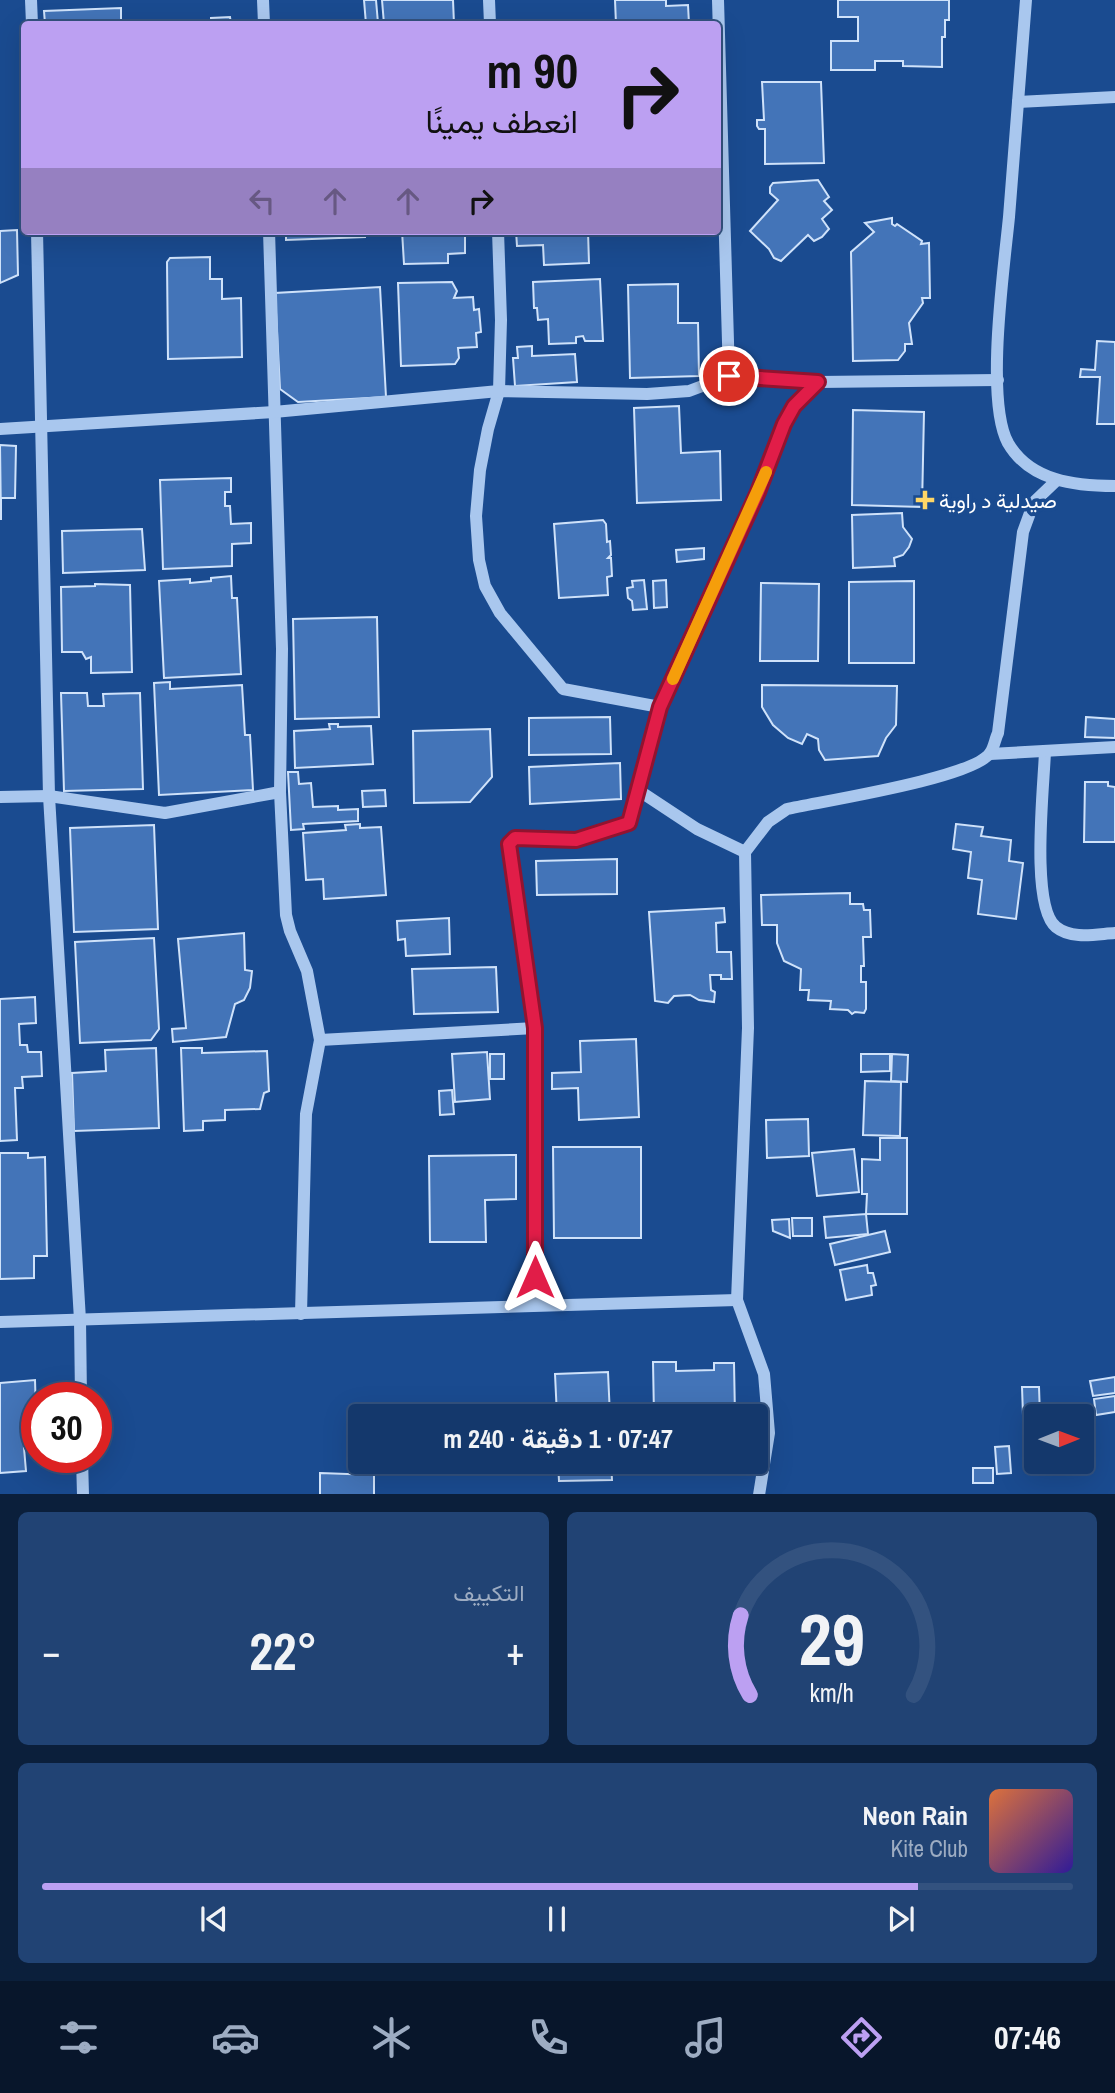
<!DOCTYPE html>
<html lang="ar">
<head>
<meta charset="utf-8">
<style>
  :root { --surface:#14386c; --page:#214374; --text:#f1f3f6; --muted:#9dacc2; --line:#33527f; --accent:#bca0f2 }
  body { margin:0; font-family:"Archivo Narrow",Vazirmatn,sans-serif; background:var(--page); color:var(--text); direction:rtl; height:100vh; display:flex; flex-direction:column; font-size:26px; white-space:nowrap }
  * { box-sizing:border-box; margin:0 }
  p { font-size:23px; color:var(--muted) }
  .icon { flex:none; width:38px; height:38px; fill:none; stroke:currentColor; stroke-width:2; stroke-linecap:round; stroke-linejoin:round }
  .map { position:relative; height:1494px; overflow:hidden; direction:ltr }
  .panel { display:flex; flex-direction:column; gap:18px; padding:18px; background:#0b1f3b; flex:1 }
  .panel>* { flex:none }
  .banner { position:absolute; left:21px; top:21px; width:700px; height:214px; border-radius:7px; box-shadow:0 7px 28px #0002,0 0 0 2px var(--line); direction:rtl; background:#bca0f2; color:#111; overflow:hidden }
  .needle { width:46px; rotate:89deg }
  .fabs { position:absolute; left:1024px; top:1404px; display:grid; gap:14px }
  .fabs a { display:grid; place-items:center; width:70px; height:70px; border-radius:7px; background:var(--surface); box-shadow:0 7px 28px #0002,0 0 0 2px var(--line); font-size:35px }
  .speed { position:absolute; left:21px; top:1382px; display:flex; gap:14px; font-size:35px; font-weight:700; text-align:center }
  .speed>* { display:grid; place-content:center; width:91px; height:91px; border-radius:50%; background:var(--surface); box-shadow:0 7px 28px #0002,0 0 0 2px var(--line); line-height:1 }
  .speed .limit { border:10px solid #d22; background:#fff; color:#111 }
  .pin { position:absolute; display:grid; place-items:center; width:60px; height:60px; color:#fff; margin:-30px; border:4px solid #fff; border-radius:50%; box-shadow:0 2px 7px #0007 }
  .me { position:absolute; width:77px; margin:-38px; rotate:0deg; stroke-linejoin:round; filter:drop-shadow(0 0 5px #0008) }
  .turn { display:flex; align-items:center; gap:24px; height:147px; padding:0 28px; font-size:32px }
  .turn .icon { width:91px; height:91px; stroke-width:2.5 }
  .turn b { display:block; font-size:49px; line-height:60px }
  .lanes { display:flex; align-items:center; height:66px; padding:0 28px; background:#0003; justify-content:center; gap:35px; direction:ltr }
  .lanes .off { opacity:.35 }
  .big { font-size:52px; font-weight:700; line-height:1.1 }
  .panel .tile { flex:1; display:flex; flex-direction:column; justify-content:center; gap:10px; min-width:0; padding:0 24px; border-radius:10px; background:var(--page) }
  .panel .dial { align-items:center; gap:0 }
  .dial svg { height:182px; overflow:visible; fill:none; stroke:var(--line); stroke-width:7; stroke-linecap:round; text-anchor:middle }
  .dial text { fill:var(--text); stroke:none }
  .song { display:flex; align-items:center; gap:21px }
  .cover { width:84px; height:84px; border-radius:10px; background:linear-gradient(135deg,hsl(20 70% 55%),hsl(250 70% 35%)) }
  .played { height:7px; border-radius:4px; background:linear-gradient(90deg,var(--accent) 85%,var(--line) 85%) }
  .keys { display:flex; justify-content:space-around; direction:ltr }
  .heat { display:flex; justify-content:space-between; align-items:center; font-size:38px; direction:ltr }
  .panel .tiles { flex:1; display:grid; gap:18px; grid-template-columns:1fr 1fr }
  .tile:last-child { grid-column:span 2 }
  .trip { position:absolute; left:348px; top:1404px; width:420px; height:70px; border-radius:7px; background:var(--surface); box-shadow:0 7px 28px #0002,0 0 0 2px var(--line); font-weight:700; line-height:70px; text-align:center; direction:rtl }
  .tabs { display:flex; height:112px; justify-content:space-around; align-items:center; background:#08162b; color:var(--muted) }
  .tabs .icon { width:49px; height:49px }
  .tabs .on { color:var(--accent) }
  .tabs b { font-size:32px; color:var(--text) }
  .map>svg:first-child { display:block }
  .building { fill:#4374b8; stroke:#cfe2fa; stroke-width:2 }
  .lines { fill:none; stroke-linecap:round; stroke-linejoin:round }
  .minor { stroke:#a9c7ee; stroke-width:12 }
  .route-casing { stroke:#92132f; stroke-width:18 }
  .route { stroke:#e11d48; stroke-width:12 }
  .slow { stroke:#f59e0b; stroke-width:12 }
  .poi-dot { fill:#ffd666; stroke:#1a4b90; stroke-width:2.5 }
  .labels { text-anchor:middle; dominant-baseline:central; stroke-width:7; stroke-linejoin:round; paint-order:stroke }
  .poi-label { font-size:21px; fill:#fff; stroke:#1a4b90; text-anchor:start }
</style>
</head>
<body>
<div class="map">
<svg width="1115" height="1495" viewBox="0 0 1115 1495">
  <rect width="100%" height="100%" fill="#1a4b90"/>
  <g class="building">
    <path d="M364 0H376L378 23 366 24Z"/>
    <path d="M382 0H453L454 24H384Z"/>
    <path d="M615 0H666V6L688 5 689 24H616Z"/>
    <path d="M838 0H949V20H945V37H942V67L903 66V61H875V70H831V41H858V17H838Z"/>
    <path d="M121 8V24H45L44 11Z"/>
    <path d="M230 17 231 24H188H211V18Z"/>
    <path d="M762 82H821L824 163 765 164V129H759L757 126V120H764Z"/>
    <path d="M818 180 829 197 824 201 832 210 822 219 829 229 822 237 814 241 808 235 781 261 774 258 769 249 750 231 778 200 770 193V187L773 183Z"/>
    <path d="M892 218V224L895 226 897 224 922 241 921 244 929 243 930 298H922L923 303 909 323 912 344H905V351L898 360 853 361 851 252 874 232 865 223Z"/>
    <path d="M17 230 18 275 0 283V231Z"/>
    <path d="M286 231H365V237L286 240Z"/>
    <path d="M402 231H483V233H465V253L448 254V263L404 264Z"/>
    <path d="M516 231H588L589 263 544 265 543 245 517 246Z"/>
    <path d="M210 257V279H222V299L241 298 242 357 168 359 167 262 170 258Z"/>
    <path d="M600 279 603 341H585L583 336 576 337V343L549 344 548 319 538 320 537 308H534L533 282Z"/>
    <path d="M452 282 457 291 454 298 473 297 474 310 479 309 481 332 476 333 477 347 458 348 459 358 455 364 401 366 398 283Z"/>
    <path d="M678 284V323H698L699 376 630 378 628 285Z"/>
    <path d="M380 287 386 397 298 402 280 389 275 293Z"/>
    <path d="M1097 341 1115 342V424H1097L1100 377H1080L1081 369 1095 370Z"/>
    <path d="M532 346V356L575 354 577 382 515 386 513 358H518L517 347Z"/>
    <path d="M679 406 681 453 720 451 721 500 637 503 634 408Z"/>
    <path d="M853 410 924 412 922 507 852 505Z"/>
    <path d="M0 445 16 446 15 498H1V520Z"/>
    <path d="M231 478V492H225V506H230L231 524 251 523V543L232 544V566L163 569 160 480Z"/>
    <path d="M902 513 903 527 912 539 909 547 903 555 894 558 895 566 853 568 852 515Z"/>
    <path d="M603 520 606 524 607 542 610 541 611 555 608 558H611L612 576 607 577 608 595 559 598 554 524Z"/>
    <path d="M142 529 145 570 63 573 62 531Z"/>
    <path d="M704 548V559L677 562 676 550Z"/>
    <path d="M231 576 232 598H237L241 674 164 678 159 581 190 579V583L211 581V578Z"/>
    <path d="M644 580 647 609 633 610 632 601 628 598 627 588 633 587 632 581Z"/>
    <path d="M666 580 667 607 654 608 653 581Z"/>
    <path d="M914 581V663H849V582Z"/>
    <path d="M761 583 819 584 818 661H760Z"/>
    <path d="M95 584 130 585 132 672 91 673V657L86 659 82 652H62L61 587 95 586Z"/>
    <path d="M377 617 379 717 295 719 293 619Z"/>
    <path d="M170 682V689L242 685 245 735H250L253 790 159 795 154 683Z"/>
    <path d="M762 685 897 686 896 725 886 738 878 756 825 760 819 750 818 739 807 734 802 744 788 738 773 725 762 707Z"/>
    <path d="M61 693H87L88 706H104L103 694 140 693 143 789 64 791Z"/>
    <path d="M610 717 611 754 529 755V718Z"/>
    <path d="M1086 717 1115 719V738L1085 737Z"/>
    <path d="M329 724H338V727L371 726 373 764 295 768 294 731 330 729Z"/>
    <path d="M490 729 492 777 470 802 414 803 413 731Z"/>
    <path d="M620 763 621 799 530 804 529 767Z"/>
    <path d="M288 772H298L299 784 311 783 313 807 338 806V810L358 809V821L303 824 304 829 291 830Z"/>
    <path d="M1085 782H1108V786L1115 787V842H1084Z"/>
    <path d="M385 790 386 806 363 807 362 791Z"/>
    <path d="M360 824V828L381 827 386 895 324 899 323 879 306 880 303 833 346 830 345 825Z"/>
    <path d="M956 824 983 827 981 836 1011 840 1009 861 1023 863 1016 919 978 914 982 880 968 878 971 852 953 849Z"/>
    <path d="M154 825 158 929 74 932 70 828Z"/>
    <path d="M617 859V894L537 895 536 861Z"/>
    <path d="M850 893V904H863L864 910H870L871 937H863L864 966H861V982H866V1009L864 1013 855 1012 852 1014 848 1010 830 1009 831 1001 808 1000 809 990H800L801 969 784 961 777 943V925H762L761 895Z"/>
    <path d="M724 908 725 922 716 923 717 952H731L732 979H721V975H710L711 990 715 992 714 1002 699 1000 690 995 674 996 668 1003 655 1001 649 912Z"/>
    <path d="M449 918 450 954 406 956 405 939 398 940 397 921Z"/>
    <path d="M244 933 245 970 252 971 250 988 244 1000 235 1004 226 1037 173 1042 172 1029 186 1028 178 939Z"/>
    <path d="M154 938 159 1029 151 1040 80 1043 75 942Z"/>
    <path d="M496 967 498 1012 414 1014 412 969Z"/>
    <path d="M35 997 36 1023 19 1024 20 1045H27L28 1052H41L42 1076 22 1077 23 1088H15L17 1140 0 1141V999Z"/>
    <path d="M636 1039 639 1117 579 1120 578 1088 552 1089V1073L581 1072 580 1041Z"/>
    <path d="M156 1048 159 1128 74 1131 72 1073 106 1071 105 1050Z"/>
    <path d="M181 1048H202V1053L267 1051 269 1091 264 1093 260 1109 225 1110V1120L203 1121V1130L184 1131Z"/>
    <path d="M487 1052 490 1099 455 1102 452 1054Z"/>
    <rect x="490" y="1054" width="14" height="25"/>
    <path d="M861 1054H890V1071L861 1072Z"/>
    <path d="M892 1054 908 1055 907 1082 891 1081Z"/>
    <path d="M865 1081 901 1082 900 1136 863 1135Z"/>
    <path d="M452 1090 454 1114 440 1115 439 1091Z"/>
    <path d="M808 1119 809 1156 767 1158 766 1120Z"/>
    <path d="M880 1138H907V1214H866L867 1194H862V1159L880 1160Z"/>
    <path d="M553 1147H641V1238H554Z"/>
    <path d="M854 1149 859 1192 817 1196 812 1153Z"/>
    <path d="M0 1153H28V1158L45 1157 47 1256H34V1278L0 1279Z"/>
    <path d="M516 1155V1199L485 1200 486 1242H430L429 1156Z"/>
    <path d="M866 1214 868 1234 826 1238 824 1217Z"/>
    <path d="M792 1218H812V1236H793Z"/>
    <path d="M789 1219 790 1238 773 1231 772 1220Z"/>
    <path d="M885 1231 890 1252 835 1265 830 1244Z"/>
    <path d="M867 1265 868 1273H873L876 1285 871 1286 872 1295 846 1300 840 1270Z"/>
    <path d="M653 1362H676V1371L714 1370V1363H734L735 1416H654Z"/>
    <path d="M608 1372 610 1416H557L555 1374Z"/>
    <path d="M1115 1377V1393L1093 1396 1090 1381Z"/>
    <path d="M35 1380 37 1447 24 1448 26 1471 0 1473V1383Z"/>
    <path d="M1022 1387H1039L1040 1416H1036V1442L1024 1443Z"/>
    <path d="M1115 1396V1412L1096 1415 1094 1399Z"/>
    <path d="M1009 1446 1011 1473 997 1474 995 1447Z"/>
    <path d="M558 1461H611L612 1480 559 1481Z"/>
    <rect x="654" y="1461" width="81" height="2"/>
    <rect x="973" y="1468" width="20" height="15"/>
    <path d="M320 1473 374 1475V1495H320Z"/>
  </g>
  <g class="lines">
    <g class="minor">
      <path d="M31 0 32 24"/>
      <path d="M263 0 264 24"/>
      <path d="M489 0 490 24"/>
      <path d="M718 0 729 376"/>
      <path d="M1026 0C1021 72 1015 144 1009 217 1004 268 985 401 1008 443 1030 481 1075 486 1115 486"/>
      <path d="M1018 102 1115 97"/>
      <path d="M37 231 49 796 80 1320 81 1398"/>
      <path d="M269 231 282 649 280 792 286 915 290 931 307 971 320 1040 306 1114 301 1314"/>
      <path d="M498 231 501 320 499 391 488 429 480 470 476 516 479 560 485 586 500 613 563 689 660 707"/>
      <path d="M0 429 274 412 499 391 647 394 689 391 729 376 818 382 998 380"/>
      <path d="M1045 751C1044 785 1030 906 1056 927 1072 940 1097 934 1115 933"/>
      <path d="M990 754 1115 747"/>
      <path d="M638 790 697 829 745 852"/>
      <path d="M0 797 49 796 165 813 280 792"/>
      <path d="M320 1040 535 1028"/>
      <path d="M535 1304V1028L509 844 515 838 576 840 629 823 660 707 758 492 784 423 794 406 818 382"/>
      <path d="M0 1322 737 1300"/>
      <path d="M82 1458 83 1495"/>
      <path d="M759 1495 769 1433 764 1374 737 1300 748 1028 745 852 768 822 787 809C823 801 973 778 990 753 994 748 995 739 998 733L1023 532 1034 502 1057 480"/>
    </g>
  </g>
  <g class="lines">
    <g class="route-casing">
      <path id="route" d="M535 1277V1028L509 844 515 838 576 840 629 823 660 707 758 492 784 424 794 406 818 382 729 376"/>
    </g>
    <use href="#route" class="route"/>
    <path class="slow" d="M673 679 766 472"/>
  </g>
  <path class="poi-dot" d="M921.5 489.5h7v7h7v7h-7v7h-7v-7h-7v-7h7z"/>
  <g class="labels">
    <g class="poi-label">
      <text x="939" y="500">صيدلية د راوية</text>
    </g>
  </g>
</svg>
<div class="fabs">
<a><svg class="needle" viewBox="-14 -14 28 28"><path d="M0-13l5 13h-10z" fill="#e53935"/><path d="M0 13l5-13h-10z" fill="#9dacc2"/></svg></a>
</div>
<div class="speed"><div class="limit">30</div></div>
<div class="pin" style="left:729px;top:376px;background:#d93025"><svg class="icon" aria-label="arrive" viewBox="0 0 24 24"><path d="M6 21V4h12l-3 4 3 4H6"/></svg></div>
<svg class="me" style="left:535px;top:1277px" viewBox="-20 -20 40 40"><path d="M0-17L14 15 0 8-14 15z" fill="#e11d48" stroke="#fff" stroke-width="4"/></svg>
<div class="trip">07:47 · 1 دقيقة · 240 m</div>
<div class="banner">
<div class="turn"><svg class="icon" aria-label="right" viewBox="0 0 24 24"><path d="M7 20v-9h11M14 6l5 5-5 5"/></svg><div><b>90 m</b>انعطف يمينًا</div></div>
<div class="lanes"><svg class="icon off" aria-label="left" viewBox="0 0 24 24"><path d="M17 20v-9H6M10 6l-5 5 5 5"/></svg><svg class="icon off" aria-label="ahead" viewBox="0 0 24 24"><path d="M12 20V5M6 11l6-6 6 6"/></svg><svg class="icon off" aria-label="ahead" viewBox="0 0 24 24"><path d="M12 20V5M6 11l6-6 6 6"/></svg><svg class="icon" aria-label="right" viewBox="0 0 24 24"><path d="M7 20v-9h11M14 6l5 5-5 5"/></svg></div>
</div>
</div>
<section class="panel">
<div class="tiles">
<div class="tile dial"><svg viewBox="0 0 100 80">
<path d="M14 69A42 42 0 1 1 86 69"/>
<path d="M14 69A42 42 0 0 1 10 34" stroke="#bca0f2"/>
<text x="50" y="56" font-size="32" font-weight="700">29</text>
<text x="50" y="72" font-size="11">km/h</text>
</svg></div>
<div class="tile"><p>التكييف</p>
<div class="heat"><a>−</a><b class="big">22°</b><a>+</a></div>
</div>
<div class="tile">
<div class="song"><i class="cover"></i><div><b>Neon Rain</b><p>Kite Club</p></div></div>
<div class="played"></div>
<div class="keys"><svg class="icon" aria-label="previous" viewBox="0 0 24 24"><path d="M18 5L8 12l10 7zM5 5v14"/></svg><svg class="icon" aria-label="pause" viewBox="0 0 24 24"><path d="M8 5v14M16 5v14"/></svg><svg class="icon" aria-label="next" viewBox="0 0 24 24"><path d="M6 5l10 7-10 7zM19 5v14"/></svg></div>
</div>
</div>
</section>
<nav class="tabs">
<b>07:46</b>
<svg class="icon on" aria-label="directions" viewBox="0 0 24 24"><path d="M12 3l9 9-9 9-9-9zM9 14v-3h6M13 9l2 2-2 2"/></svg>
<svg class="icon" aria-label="music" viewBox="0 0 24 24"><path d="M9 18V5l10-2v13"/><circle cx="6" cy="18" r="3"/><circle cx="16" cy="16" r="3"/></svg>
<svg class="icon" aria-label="phone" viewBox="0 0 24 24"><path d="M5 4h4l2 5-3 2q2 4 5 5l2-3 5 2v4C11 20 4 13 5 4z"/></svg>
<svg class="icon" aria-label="climate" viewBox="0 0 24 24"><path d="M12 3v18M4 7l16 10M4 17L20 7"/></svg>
<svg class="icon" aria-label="car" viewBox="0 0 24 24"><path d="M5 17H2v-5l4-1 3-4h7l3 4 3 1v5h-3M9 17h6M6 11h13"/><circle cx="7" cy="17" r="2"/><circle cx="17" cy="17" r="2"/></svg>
<svg class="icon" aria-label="filters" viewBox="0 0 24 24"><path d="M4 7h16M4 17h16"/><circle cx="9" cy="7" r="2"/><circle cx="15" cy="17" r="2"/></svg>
</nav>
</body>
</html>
